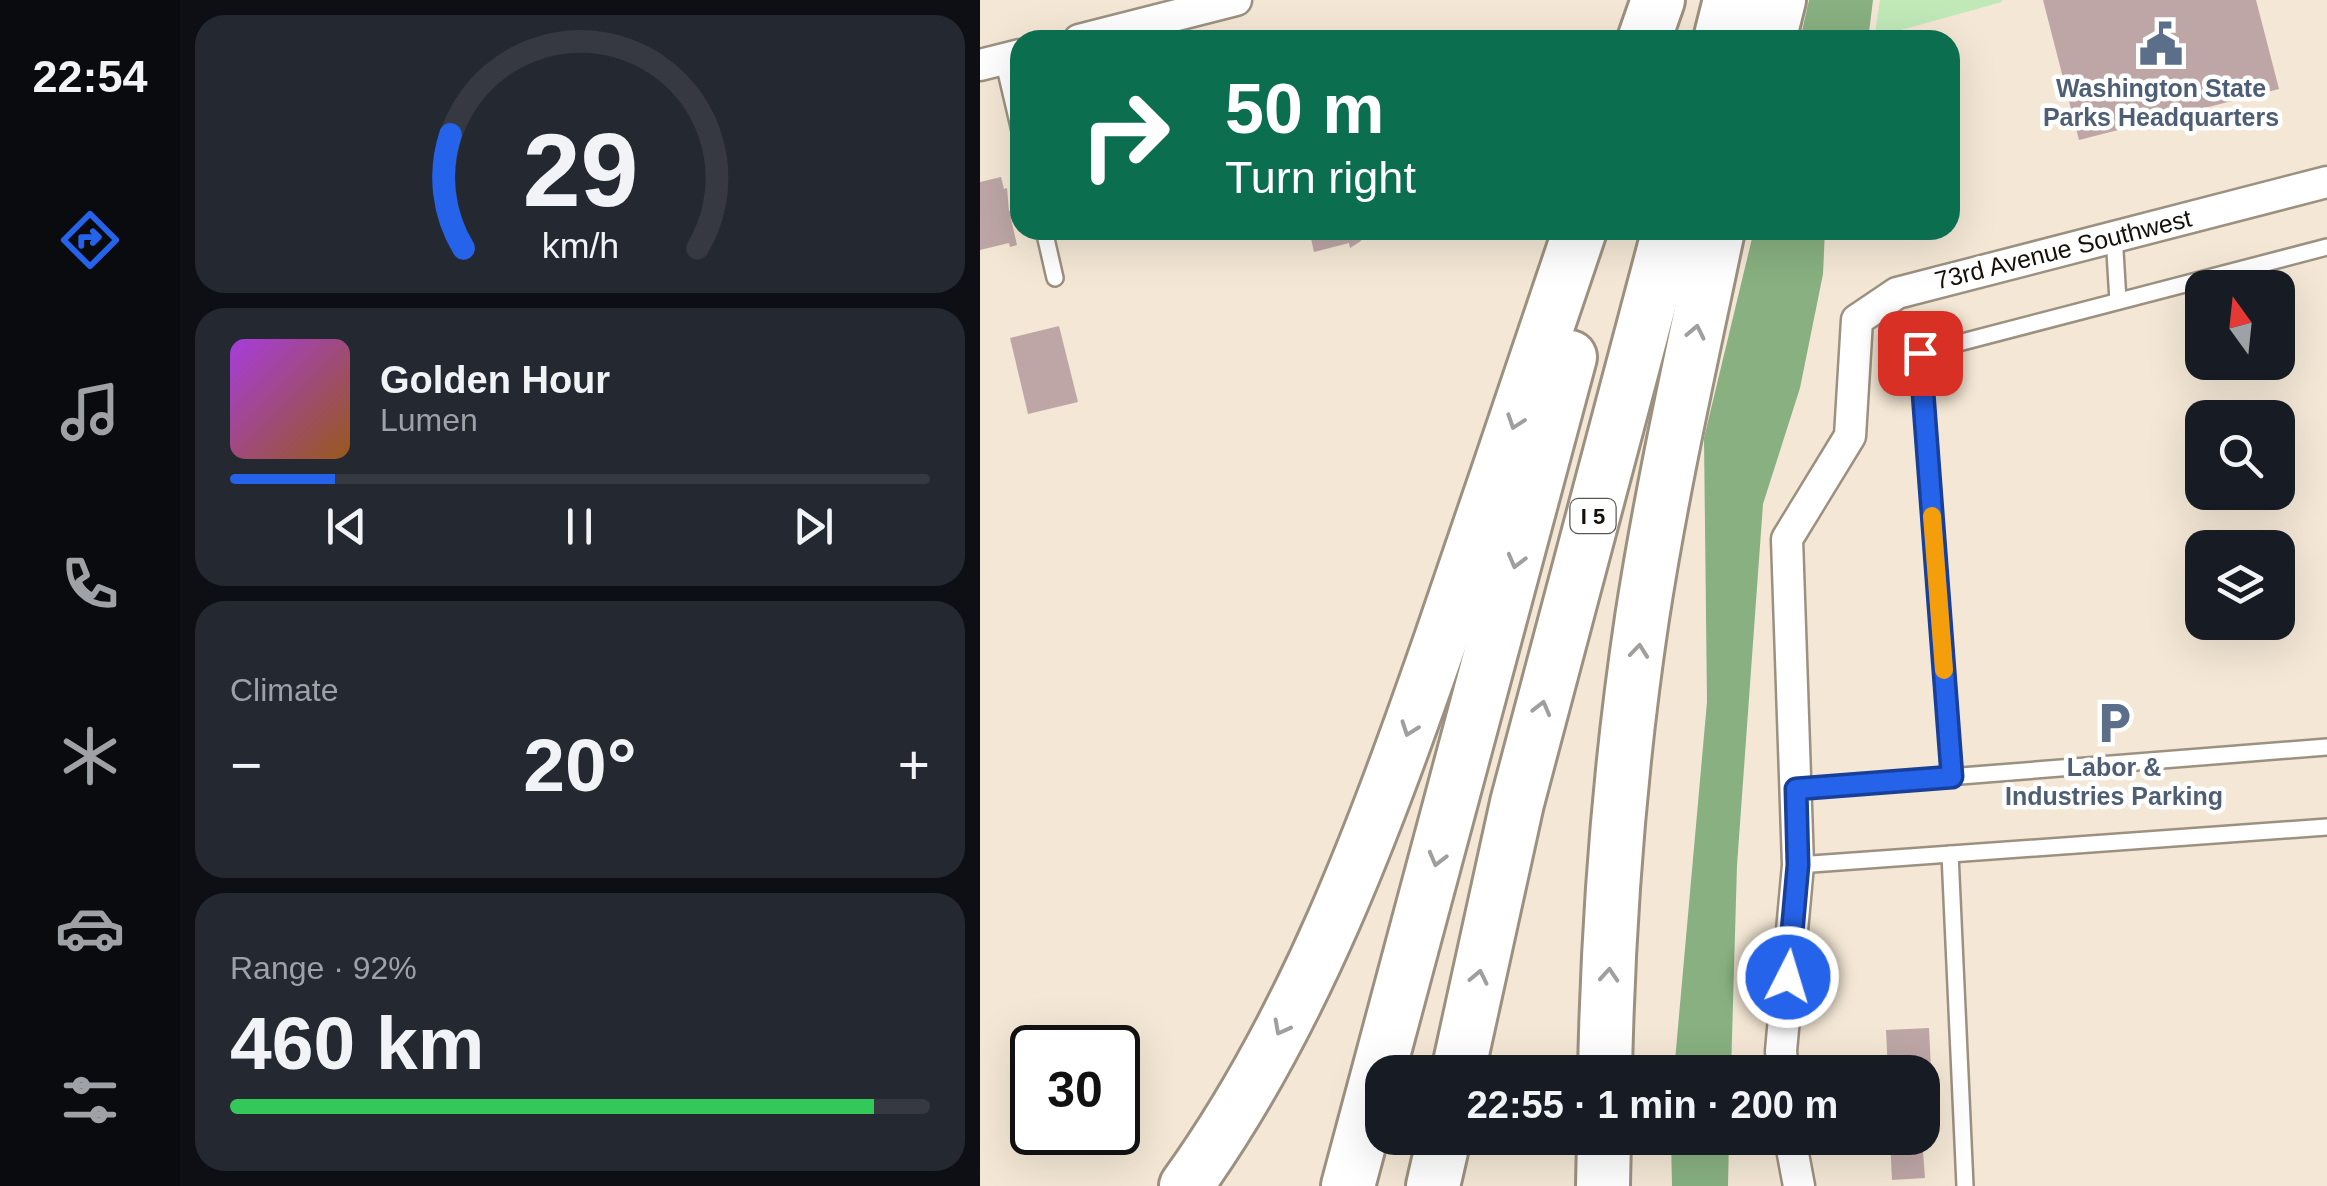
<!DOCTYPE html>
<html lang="en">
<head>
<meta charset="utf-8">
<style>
  :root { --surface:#171b24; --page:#242831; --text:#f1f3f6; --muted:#9ea1a6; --line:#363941; --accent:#2563eb }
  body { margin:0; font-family:Helvetica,sans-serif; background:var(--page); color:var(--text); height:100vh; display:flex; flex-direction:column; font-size:38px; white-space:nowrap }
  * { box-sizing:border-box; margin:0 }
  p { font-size:32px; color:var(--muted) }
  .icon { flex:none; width:55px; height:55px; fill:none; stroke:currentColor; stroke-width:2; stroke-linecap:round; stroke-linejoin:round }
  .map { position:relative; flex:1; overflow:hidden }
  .sheet { display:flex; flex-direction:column; gap:15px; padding:15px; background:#0d0f14; width:800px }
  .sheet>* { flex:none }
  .guide { position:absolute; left:30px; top:30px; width:950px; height:210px; border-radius:30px; box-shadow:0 10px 40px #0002; background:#0b6e4f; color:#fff; overflow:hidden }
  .needle { width:65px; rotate:345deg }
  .buttons { position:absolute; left:1205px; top:270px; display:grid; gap:20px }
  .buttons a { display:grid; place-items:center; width:110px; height:110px; border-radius:20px; background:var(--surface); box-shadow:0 10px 40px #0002; font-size:50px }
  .speed { position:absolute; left:30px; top:1025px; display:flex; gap:20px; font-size:50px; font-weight:700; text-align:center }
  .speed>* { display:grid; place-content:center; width:130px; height:130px; border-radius:50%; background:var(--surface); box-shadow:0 10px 40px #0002; line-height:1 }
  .speed .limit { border:5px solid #111; border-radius:15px; background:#fff; color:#111 }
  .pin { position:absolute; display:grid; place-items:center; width:85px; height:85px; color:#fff; margin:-42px; border-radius:20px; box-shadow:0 5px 15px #0006 }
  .me { position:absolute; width:110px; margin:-55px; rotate:5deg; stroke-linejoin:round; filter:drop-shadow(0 0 8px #0008) }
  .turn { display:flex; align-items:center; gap:35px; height:210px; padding:0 50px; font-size:45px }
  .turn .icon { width:130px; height:130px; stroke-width:2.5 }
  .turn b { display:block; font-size:70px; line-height:85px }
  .big { font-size:75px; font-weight:600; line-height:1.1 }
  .sheet .widget { flex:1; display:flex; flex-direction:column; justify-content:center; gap:15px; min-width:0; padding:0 35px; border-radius:30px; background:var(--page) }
  .sheet .dial { align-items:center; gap:0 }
  .dial svg { height:260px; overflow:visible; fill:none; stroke:var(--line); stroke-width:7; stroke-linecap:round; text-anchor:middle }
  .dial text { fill:var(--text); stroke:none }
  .song { display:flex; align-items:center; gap:30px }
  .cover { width:120px; height:120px; border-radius:15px; background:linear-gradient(135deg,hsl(280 70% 55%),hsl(30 70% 35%)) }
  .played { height:10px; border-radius:5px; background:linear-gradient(90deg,var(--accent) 15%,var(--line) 15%) }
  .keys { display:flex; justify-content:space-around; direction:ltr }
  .heat { display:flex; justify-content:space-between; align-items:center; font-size:55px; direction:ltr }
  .charge { height:15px; border-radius:8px; background:linear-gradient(90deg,#34c759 92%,var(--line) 0) }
  .trip { position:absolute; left:385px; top:1055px; width:575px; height:100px; border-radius:30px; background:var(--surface); box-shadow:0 10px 40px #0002; font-weight:600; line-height:100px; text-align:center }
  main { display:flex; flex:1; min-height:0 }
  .tabs { display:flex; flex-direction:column; width:180px; justify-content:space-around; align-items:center; background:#090b0e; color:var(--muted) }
  .tabs .icon { width:70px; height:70px }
  .tabs .on { color:var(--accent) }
  .tabs b { font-size:45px; color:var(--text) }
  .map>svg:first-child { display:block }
  .green { fill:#c1e9b8 }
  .forest { fill:#88b080 }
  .building { fill:#bea6a6 }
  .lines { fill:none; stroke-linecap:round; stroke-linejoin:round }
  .lane-casing { stroke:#9c9180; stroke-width:20 }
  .street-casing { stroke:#9c9180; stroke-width:35 }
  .highway-casing { stroke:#9c9180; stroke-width:58 }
  .lane { stroke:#fff; stroke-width:15 }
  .street { stroke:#fff; stroke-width:30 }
  .highway { stroke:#fff; stroke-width:52 }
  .oneway { stroke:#a19f9d }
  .route-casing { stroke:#184099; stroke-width:25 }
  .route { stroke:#2563eb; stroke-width:18 }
  .slow { stroke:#f59e0b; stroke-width:18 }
  .labels { text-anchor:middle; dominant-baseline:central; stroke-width:9; stroke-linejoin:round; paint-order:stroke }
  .shield { fill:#fff; stroke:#5a5853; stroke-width:2.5 }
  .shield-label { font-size:22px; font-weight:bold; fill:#141009 }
  .service-label { font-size:25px; font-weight:bold; fill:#4e5e75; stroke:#fff }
  .street-label { font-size:25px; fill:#141009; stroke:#fff }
</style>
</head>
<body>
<main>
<nav class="tabs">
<b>22:54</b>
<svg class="icon on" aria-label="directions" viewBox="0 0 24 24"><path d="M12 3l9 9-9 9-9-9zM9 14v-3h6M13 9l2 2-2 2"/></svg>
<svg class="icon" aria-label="music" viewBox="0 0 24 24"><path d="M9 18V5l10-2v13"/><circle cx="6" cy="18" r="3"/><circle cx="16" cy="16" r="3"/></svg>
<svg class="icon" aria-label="phone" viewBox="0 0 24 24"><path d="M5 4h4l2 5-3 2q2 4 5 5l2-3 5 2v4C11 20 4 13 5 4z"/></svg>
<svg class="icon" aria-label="climate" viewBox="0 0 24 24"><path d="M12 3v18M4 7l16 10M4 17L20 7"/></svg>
<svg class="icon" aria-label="car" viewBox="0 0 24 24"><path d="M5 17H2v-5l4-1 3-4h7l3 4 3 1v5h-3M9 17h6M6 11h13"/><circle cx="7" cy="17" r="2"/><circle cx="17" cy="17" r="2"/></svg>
<svg class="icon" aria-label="filters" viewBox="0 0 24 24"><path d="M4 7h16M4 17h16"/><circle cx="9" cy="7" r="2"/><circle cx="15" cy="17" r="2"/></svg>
</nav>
<section class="sheet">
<div class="widget dial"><svg viewBox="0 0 100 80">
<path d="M14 69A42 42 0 1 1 86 69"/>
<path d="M14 69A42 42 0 0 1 10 34" stroke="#2563eb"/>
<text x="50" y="56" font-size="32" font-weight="700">29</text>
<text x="50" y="72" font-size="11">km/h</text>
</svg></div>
<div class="widget">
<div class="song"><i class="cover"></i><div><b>Golden Hour</b><p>Lumen</p></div></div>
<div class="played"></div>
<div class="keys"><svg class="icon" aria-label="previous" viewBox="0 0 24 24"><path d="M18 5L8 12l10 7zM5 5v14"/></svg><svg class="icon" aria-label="pause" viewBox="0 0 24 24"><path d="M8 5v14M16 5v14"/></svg><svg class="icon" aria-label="next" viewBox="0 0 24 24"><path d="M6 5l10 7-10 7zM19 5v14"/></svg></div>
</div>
<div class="widget"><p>Climate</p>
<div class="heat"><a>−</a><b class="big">20°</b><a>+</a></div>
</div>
<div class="widget"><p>Range · 92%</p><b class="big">460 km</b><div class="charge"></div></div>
</section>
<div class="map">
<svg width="1347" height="1186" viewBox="0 0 1347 1186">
  <rect width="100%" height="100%" fill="#f4e7d5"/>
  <path class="green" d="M900 0H1022V2L914 32 909 40H894Z"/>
  <g class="forest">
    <path d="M829 0H893L888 40H820Z"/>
    <path d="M774 230H845L843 274 820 388 783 504 757 865 751 1072H694L727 702 724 438Z"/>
    <path d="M691 1138H749L748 1186H692Z"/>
  </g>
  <g class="building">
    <path d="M1063 0H1276L1299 89 1099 140Z"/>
    <path d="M21 177 24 189 27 188 29 211 34 209 36 218 31 219 37 245 30 247 29 243 0 250V182Z"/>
    <path d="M329 230H379L381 241 370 248 369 243 334 252Z"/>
    <path d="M79 326 98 402 48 414 30 338Z"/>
    <path d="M949 1028 953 1111H942V1072H908L906 1030Z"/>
    <path d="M910 1138H942L945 1178 912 1180Z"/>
  </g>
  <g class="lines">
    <g class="lane-casing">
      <g id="lane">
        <path d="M23 59 40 131"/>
        <path d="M64 230 75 278"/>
        <path d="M1134 235 1138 301"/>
        <path d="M972 777 940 353 1347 247"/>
        <path d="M816 789 1347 747"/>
        <path d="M970 854 985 1186"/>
        <path d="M818 865 1347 827"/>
      </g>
    </g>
    <g class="street-casing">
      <g id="street">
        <path d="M99 40 256 0"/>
        <path d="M0 65 40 55"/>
        <path d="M803 1072 801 1051 818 865 807 539 870 436 877 320 917 293 1347 182"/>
        <path d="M810 1138 819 1186"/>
      </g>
    </g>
    <g class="highway-casing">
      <g id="highway">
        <path d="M664 40 678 0"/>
        <path d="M740 40 750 0"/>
        <path d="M789 40 799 0"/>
        <path d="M478 1072 537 803 689 230"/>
        <path d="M625 1072C628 924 640 765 662 618 682 488 711 359 738 230"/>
        <path d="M206 1186C324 1022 395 828 461 639 508 503 554 366 600 230"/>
        <path d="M368 1186 590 357"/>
        <path d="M453 1186 464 1138"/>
        <path d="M623 1186 624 1138"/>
      </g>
    </g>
    <use href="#lane" class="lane"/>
    <use href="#street" class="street"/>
    <use href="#highway" class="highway"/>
  </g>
  <defs><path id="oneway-chevron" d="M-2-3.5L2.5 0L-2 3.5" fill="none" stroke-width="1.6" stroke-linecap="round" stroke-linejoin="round" transform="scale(2.5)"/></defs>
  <g class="oneway">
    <use href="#oneway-chevron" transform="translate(716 332) rotate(-78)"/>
    <use href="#oneway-chevron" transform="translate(535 422) rotate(109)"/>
    <use href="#oneway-chevron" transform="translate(536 561) rotate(105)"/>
    <use href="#oneway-chevron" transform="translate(659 651) rotate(-84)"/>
    <use href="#oneway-chevron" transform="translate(562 708) rotate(-75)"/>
    <use href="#oneway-chevron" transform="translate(429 729) rotate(110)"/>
    <use href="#oneway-chevron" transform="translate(457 859) rotate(105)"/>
    <use href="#oneway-chevron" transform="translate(629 975) rotate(-86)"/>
    <use href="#oneway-chevron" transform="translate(499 977) rotate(-78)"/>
    <use href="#oneway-chevron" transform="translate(301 1028) rotate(118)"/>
  </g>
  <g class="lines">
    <g class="route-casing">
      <path id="route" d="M808 977 818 865 816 789 972 777 940 353"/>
    </g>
    <use href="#route" class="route"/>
    <path class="slow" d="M952 516 964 670"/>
  </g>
  <defs>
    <g id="civic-bare" transform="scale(3.45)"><path d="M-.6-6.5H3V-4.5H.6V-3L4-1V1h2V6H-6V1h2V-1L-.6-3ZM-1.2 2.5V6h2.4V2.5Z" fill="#5c6f8a" stroke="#fff" stroke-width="2.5" paint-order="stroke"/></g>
    <g id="parking-bare" transform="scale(3.45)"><path d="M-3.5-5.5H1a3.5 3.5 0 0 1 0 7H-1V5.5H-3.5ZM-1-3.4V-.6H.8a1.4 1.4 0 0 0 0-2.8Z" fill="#5c6f8a" stroke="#fff" stroke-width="2.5" paint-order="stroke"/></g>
  </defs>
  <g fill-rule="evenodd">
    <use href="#civic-bare" x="1181" y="44"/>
    <use href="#parking-bare" x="1134" y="723"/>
  </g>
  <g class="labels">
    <rect class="shield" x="590.5" y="499" width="45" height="34" rx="8"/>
    <g class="shield-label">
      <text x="613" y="516">I 5</text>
    </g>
    <g class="service-label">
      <text x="1181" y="88">Washington State<tspan x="1181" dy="29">Parks Headquarters</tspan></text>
      <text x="1134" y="767">Labor &amp;<tspan x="1134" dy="29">Industries Parking</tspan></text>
    </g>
    <g class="street-label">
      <text transform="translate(1083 249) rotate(-14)">73rd Avenue Southwest</text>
    </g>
  </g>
</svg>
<div class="buttons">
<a><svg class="needle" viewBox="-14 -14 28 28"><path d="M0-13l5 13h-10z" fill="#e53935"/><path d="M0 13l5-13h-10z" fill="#9ea1a6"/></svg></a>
<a><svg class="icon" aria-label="search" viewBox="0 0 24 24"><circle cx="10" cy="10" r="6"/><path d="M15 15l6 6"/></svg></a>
<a><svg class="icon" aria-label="layers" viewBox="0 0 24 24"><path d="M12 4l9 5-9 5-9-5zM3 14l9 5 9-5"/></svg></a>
</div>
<div class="speed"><div class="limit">30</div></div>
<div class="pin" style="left:940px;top:353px;background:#d93025"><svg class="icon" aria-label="arrive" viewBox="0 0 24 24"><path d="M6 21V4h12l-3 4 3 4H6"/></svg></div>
<svg class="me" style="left:808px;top:977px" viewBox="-20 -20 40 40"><circle r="17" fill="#2563eb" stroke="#fff" stroke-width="3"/><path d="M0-11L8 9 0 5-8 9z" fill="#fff"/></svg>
<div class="trip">22:55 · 1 min · 200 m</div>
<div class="guide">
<div class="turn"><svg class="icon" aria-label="right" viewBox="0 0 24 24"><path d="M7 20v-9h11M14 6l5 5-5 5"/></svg><div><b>50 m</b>Turn right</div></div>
</div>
</div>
</main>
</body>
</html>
